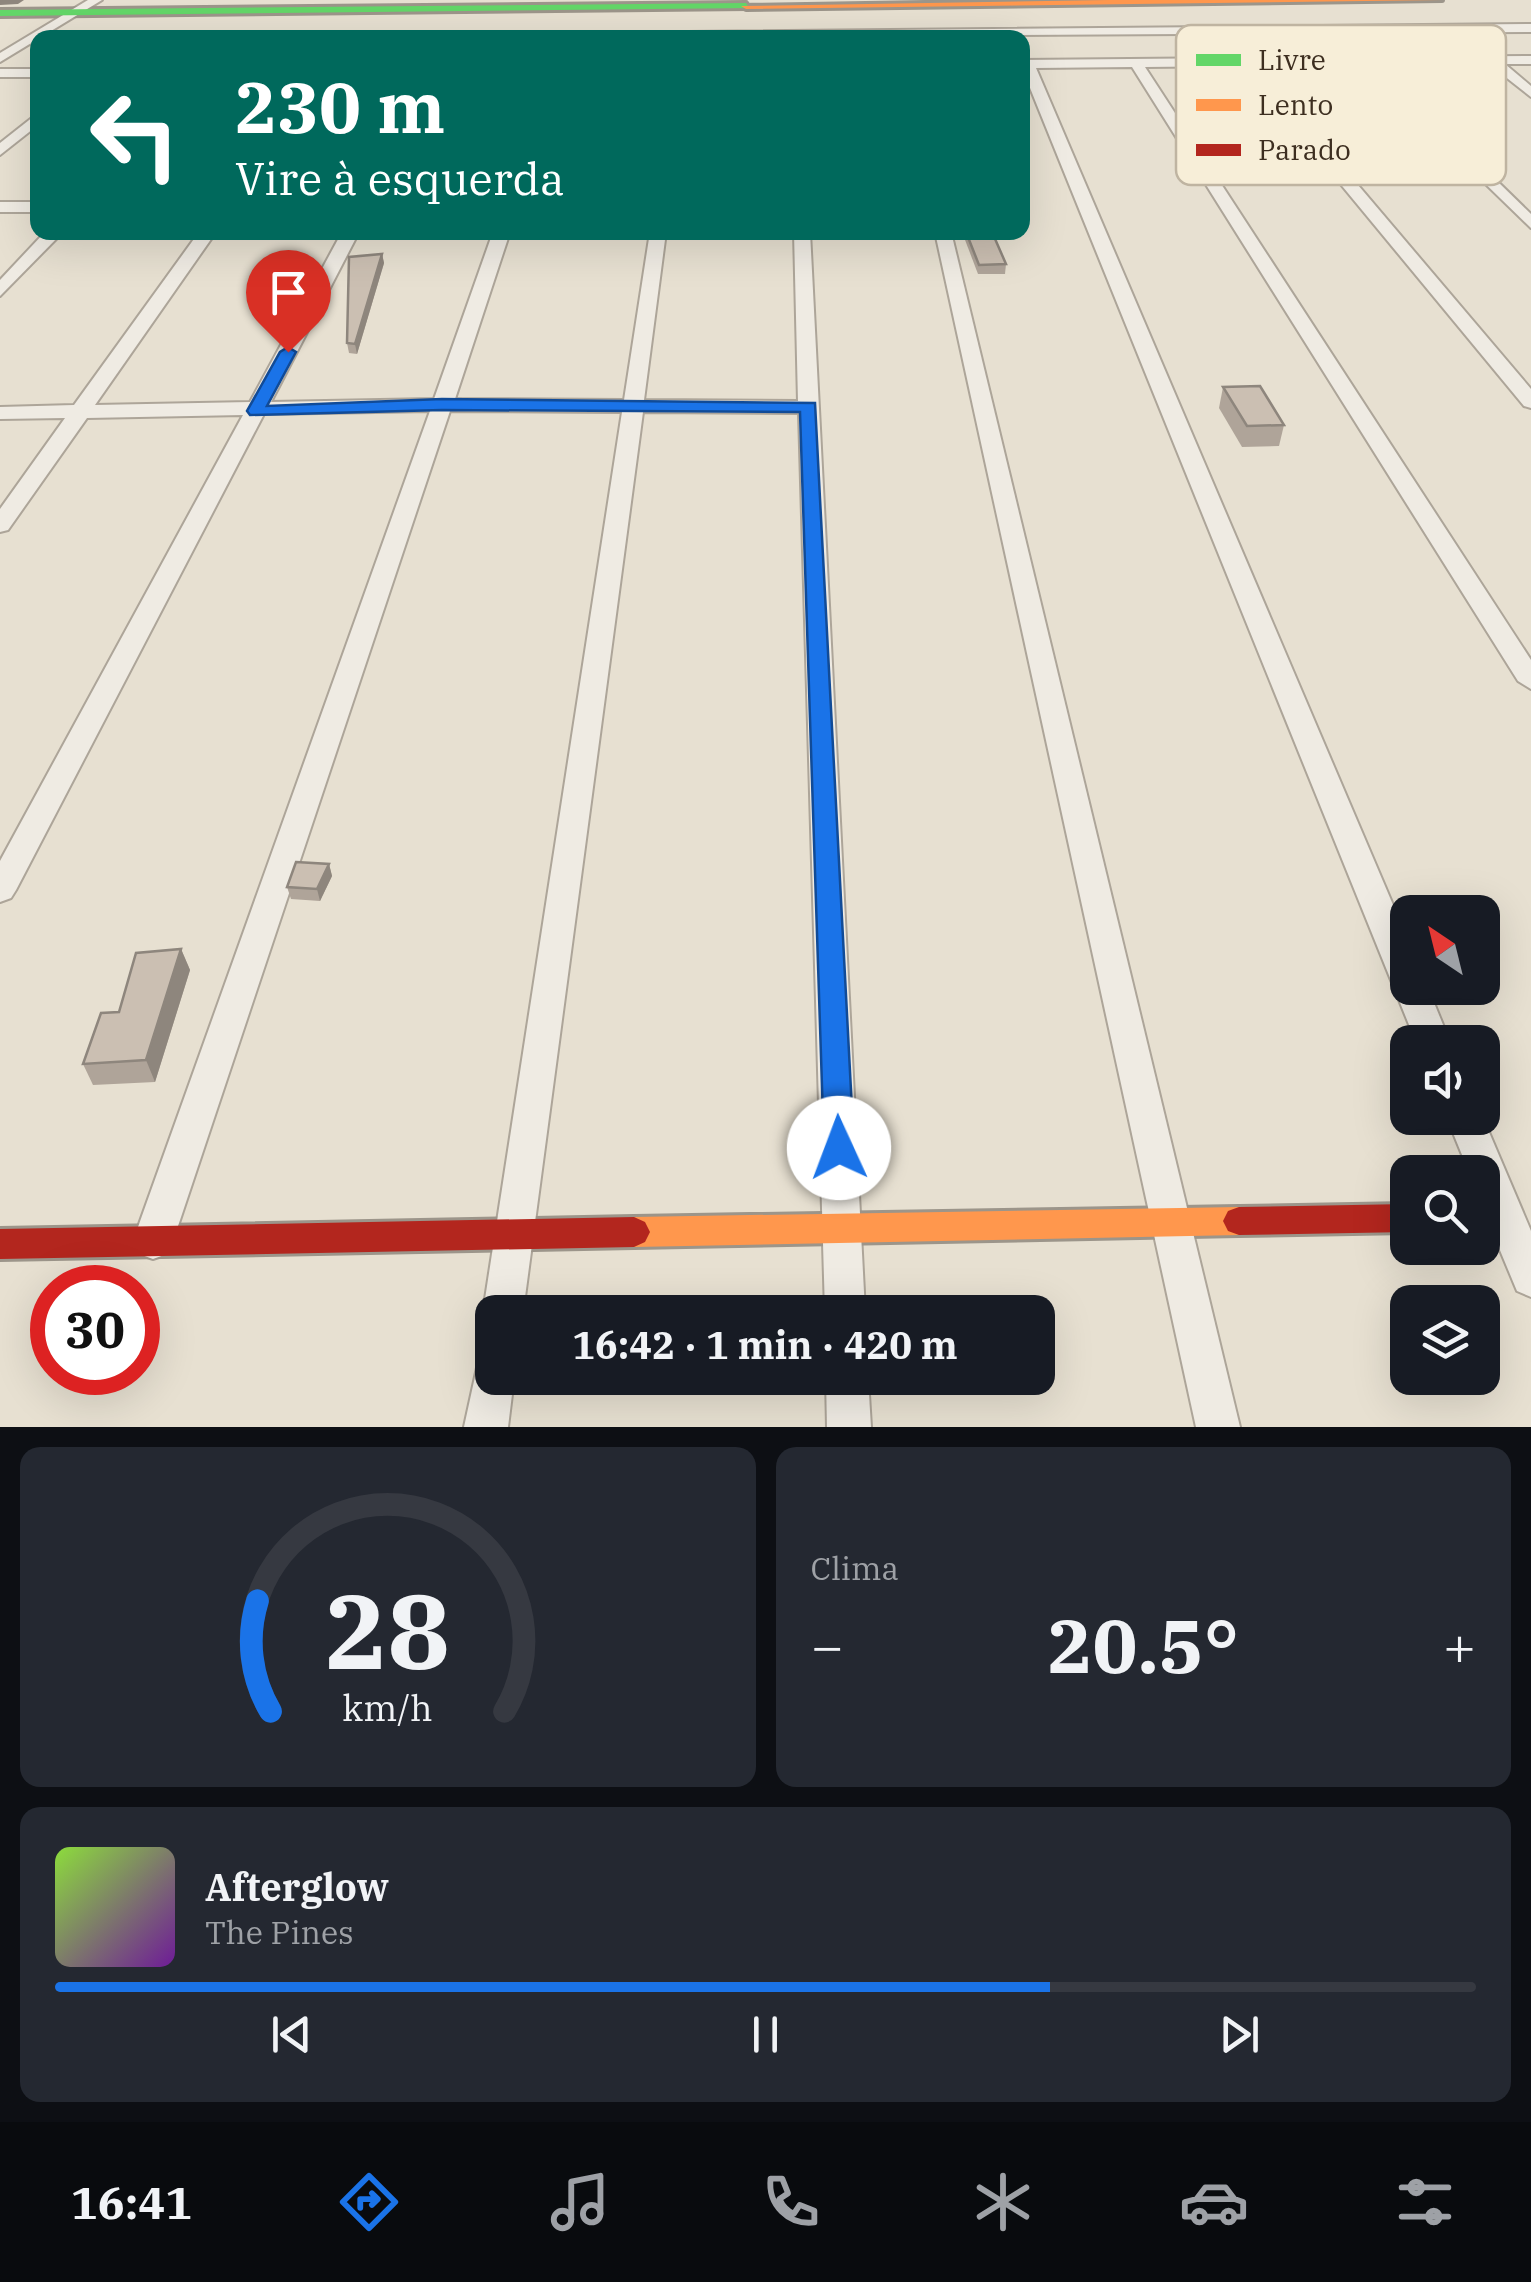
<!DOCTYPE html>
<html lang="pt">
<head>
<meta charset="utf-8">
<style>
  :root { --surface:#171b24; --page:#242831; --text:#f1f3f6; --muted:#9ea1a6; --line:#363941; --accent:#1a73e8 }
  body { margin:0; font-family:"IBM Plex Serif",serif; background:var(--page); color:var(--text); height:100vh; display:flex; flex-direction:column; font-size:38px; white-space:nowrap }
  * { box-sizing:border-box; margin:0 }
  p { font-size:32px; color:var(--muted) }
  .icon { flex:none; width:55px; height:55px; fill:none; stroke:currentColor; stroke-width:2; stroke-linecap:round; stroke-linejoin:round }
  .map { position:relative; height:1427px; overflow:hidden }
  .side { display:flex; flex-direction:column; gap:20px; padding:20px; background:#0d0f14; flex:1 }
  .side>* { flex:none }
  .top-card { position:absolute; left:30px; top:30px; width:1000px; height:210px; border-radius:20px; box-shadow:0 10px 40px #0002; background:#00695c; color:#fff; overflow:hidden }
  .needle { width:65px; rotate:325deg }
  .tools { position:absolute; left:1390px; top:895px; display:grid; gap:20px }
  .tools a { display:grid; place-items:center; width:110px; height:110px; border-radius:20px; background:var(--surface); box-shadow:0 10px 40px #0002; font-size:50px }
  .speed { position:absolute; left:30px; top:1265px; display:flex; gap:20px; font-size:50px; font-weight:700; text-align:center }
  .speed>* { display:grid; place-content:center; width:130px; height:130px; border-radius:50%; background:var(--surface); box-shadow:0 10px 40px #0002; line-height:1 }
  .speed .limit { border:15px solid #d22; background:#fff; color:#111 }
  .pin { position:absolute; display:grid; place-items:center; width:85px; height:85px; color:#fff; margin:-102px -42px; border-radius:50% 50% 50% 0; rotate:-45deg; box-shadow:0 0 10px #0007 }
  .pin .icon { rotate:45deg }
  .me { position:absolute; width:110px; margin:-55px; rotate:358deg; stroke-linejoin:round; filter:drop-shadow(0 0 8px #0008) }
  .turn { display:flex; align-items:center; gap:35px; height:210px; padding:0 40px; font-size:45px }
  .turn .icon { width:130px; height:130px; stroke-width:2.5 }
  .turn b { display:block; font-size:70px; line-height:85px }
  .big { font-size:75px; font-weight:800; line-height:1.1 }
  .side .tile { flex:1; display:flex; flex-direction:column; justify-content:center; gap:15px; min-width:0; padding:0 35px; border-radius:20px; background:var(--page) }
  .side .dial { align-items:center; gap:0 }
  .dial svg { height:260px; overflow:visible; fill:none; stroke:var(--line); stroke-width:7; stroke-linecap:round; text-anchor:middle }
  .dial text { fill:var(--text); stroke:none }
  .song { display:flex; align-items:center; gap:30px }
  .cover { width:120px; height:120px; border-radius:15px; background:linear-gradient(135deg,hsl(90 70% 55%),hsl(280 70% 35%)) }
  .played { height:10px; border-radius:5px; background:linear-gradient(90deg,var(--accent) 70%,var(--line) 70%) }
  .keys { display:flex; justify-content:space-around; direction:ltr }
  .heat { display:flex; justify-content:space-between; align-items:center; font-size:55px; direction:ltr }
  .side .tiles { flex:1; display:grid; gap:20px; grid-template-columns:1fr 1fr }
  .tile:last-child { grid-column:span 2 }
  .trip { position:absolute; left:475px; top:1295px; width:580px; height:100px; border-radius:20px; background:var(--surface); box-shadow:0 10px 40px #0002; font-weight:800; line-height:100px; text-align:center }
  .menu { display:flex; height:160px; justify-content:space-around; align-items:center; background:#090b0e; color:var(--muted) }
  .menu .icon { width:70px; height:70px }
  .menu .current { color:var(--accent) }
  .menu b { font-size:45px; color:var(--text) }
  .map>svg:first-child { display:block }
  .lines { fill:none; stroke-linecap:round; stroke-linejoin:round }
  .street-casing { stroke:#ada599; stroke-width:4 }
  .fast-casing { stroke:#9c958a; stroke-width:6 }
  .slow-casing { stroke:#9c958a; stroke-width:6 }
  .jam-casing { stroke:#9c958a; stroke-width:6 }
  .street { fill:#efebe3; fill-rule:evenodd }
  .fast { fill:#63d668; fill-rule:evenodd }
  .slow { fill:#ff974d; fill-rule:evenodd }
  .jam { fill:#b3261e; fill-rule:evenodd }
  .wall { fill:#afa499 }
  .shaded-wall { fill:#8e867d }
  .building { fill:#cbbfb2; stroke:#8e867d; stroke-width:2.5 }
  .route { fill:#1a73e8; stroke:#114b97; stroke-width:2.5 }
  .key { fill:#f7eed8; stroke:#bfb4a1; stroke-width:2.5 }
  .key-label { font-size:28px; fill:#3d2e20 }
</style>
</head>
<body>
<div class="map">
<svg width="1531" height="1427" viewBox="0 0 1531 1427">
  <rect width="100%" height="100%" fill="#e7e0d1"/>
  <g class="lines">
    <g class="street-casing">
      <g id="street">
        <path d="M88 0H102L0 62V53Z"/>
        <path d="M1531 24V32L464 38 470 34Z"/>
        <path d="M1241 51 1251 58 1531 56V64H1505L1531 86V97L1489 64 1378 65 1531 214V228L1363 65 1257 66 1531 389V408L1524 406 1243 66 1145 67 1531 660V689L1518 681 1132 67 1036 68 1408 940V988H1428L1450 1042H1416L1022 68V60L1237 58 1235 55Z"/>
        <rect x="0" y="69" width="38" height="8"/>
        <path d="M38 113V125L0 155V143Z"/>
        <rect x="0" y="202" width="38" height="10"/>
        <path d="M45 232H63L0 296V280Z"/>
        <path d="M199 232H216L95 405 250 402 342 232H359L271 402 434 399 493 232H510L455 399 624 400 650 232H666L644 400 798 401 794 232H810L865 1312H825L799 413 643 412 523 1312H492V1327L483 1312 622 412 450 411 173 1241 167 1254 153 1259 139 1254 133 1241 430 411 264 414 16 890 11 898 0 902V861L243 415 87 418 8 530 0 532V509L65 418 0 419V407L74 405Z"/>
        <path d="M935 232H951L1240 1427H1196Z"/>
        <path d="M1447 1118H1483L1531 1231V1297L1517 1291 1482 1207V1172H1469Z"/>
        <path d="M492 1357V1378H514L508 1427H464L478 1363Z"/>
        <path d="M826 1378H868L871 1427H827Z"/>
      </g>
    </g>
    <g class="fast-casing">
      <path id="fast" d="M746 3 749 8 0 16V10Z"/>
    </g>
    <g class="slow-casing">
      <g id="slow">
        <path d="M1109 0H1442L746 9 741 6Z"/>
        <path d="M1239 1207 1250 1211 1255 1221 1250 1231 1239 1235 634 1247 623 1242 618 1232 623 1222 634 1217Z"/>
      </g>
    </g>
    <g class="jam-casing">
      <g id="jam">
        <path d="M1408 1204V1232L1239 1235 1228 1231 1223 1221 1228 1211 1239 1207Z"/>
        <path d="M634 1217 645 1222 650 1232 645 1242 634 1247 0 1259V1229Z"/>
      </g>
    </g>
    <use href="#street" class="street"/>
    <use href="#fast" class="fast"/>
    <use href="#slow" class="slow"/>
    <use href="#jam" class="jam"/>
  </g>
  <g class="wall">
    <path d="M962 232H992L1006 264 1005 274H978Z"/>
    <path d="M382 254 384 263 357 354 349 353 347 343Z"/>
    <path d="M1223 387 1284 425 1279 446 1242 447 1219 408Z"/>
    <path d="M329 864 332 876 320 901 291 899 287 887Z"/>
    <path d="M181 949 190 970 155 1082 93 1085 83 1064 119 1012Z"/>
  </g>
  <g class="shaded-wall">
    <path d="M0 0H24L18 4 0 5Z"/>
    <path d="M382 254 384 263 357 354 355 344Z"/>
    <path d="M329 864 332 876 320 901 317 889Z"/>
    <path d="M181 949 190 970 155 1082 146 1060Z"/>
  </g>
  <g class="building">
    <path d="M966 232H992L1006 264 979 265Z"/>
    <path d="M382 254 355 344 347 343 349 257Z"/>
    <path d="M1260 386 1284 425 1247 426 1223 387Z"/>
    <path d="M296 862 329 864 317 889 287 887Z"/>
    <path d="M181 949 146 1060 83 1064 101 1013 119 1012 136 953Z"/>
  </g>
  <path class="route" d="M288 347 296 352 267 406 442 399 815 403 854 1148 850 1158 839 1162 828 1158 824 1148 800 412 442 410 250 415 247 411 280 352Z"/>
  <rect x="1176" y="25" width="330" height="160" rx="15" class="key"/>
  <rect x="1196" y="54" width="45" height="12" fill="#63d668"/>
  <rect x="1196" y="99" width="45" height="12" fill="#ff974d"/>
  <rect x="1196" y="144" width="45" height="12" fill="#b3261e"/>
  <g class="key-label">
    <text x="1258" y="70">Livre</text>
    <text x="1258" y="115">Lento</text>
    <text x="1258" y="160">Parado</text>
  </g>
</svg>
<div class="tools">
<a><svg class="needle" viewBox="-14 -14 28 28"><path d="M0-13l5 13h-10z" fill="#e53935"/><path d="M0 13l5-13h-10z" fill="#9ea1a6"/></svg></a>
<a><svg class="icon" aria-label="sound" viewBox="0 0 24 24"><path d="M4 9h4l5-4v14l-5-4H4zM17 9q2 3 0 6"/></svg></a>
<a><svg class="icon" aria-label="search" viewBox="0 0 24 24"><circle cx="10" cy="10" r="6"/><path d="M15 15l6 6"/></svg></a>
<a><svg class="icon" aria-label="layers" viewBox="0 0 24 24"><path d="M12 4l9 5-9 5-9-5zM3 14l9 5 9-5"/></svg></a>
</div>
<div class="speed"><div class="limit">30</div></div>
<div class="pin" style="left:288px;top:352px;background:#d93025"><svg class="icon" aria-label="arrive" viewBox="0 0 24 24"><path d="M6 21V4h12l-3 4 3 4H6"/></svg></div>
<svg class="me" style="left:839px;top:1148px" viewBox="-20 -20 40 40"><circle r="19" fill="#fff"/><path d="M0-13L10 11 0 6-10 11z" fill="#1a73e8"/></svg>
<div class="trip">16:42 · 1 min · 420 m</div>
<div class="top-card">
<div class="turn"><svg class="icon" aria-label="left" viewBox="0 0 24 24"><path d="M17 20v-9H6M10 6l-5 5 5 5"/></svg><div><b>230 m</b>Vire à esquerda</div></div>
</div>
</div>
<section class="side">
<div class="tiles">
<div class="tile dial"><svg viewBox="0 0 100 80">
<path d="M14 69A42 42 0 1 1 86 69"/>
<path d="M14 69A42 42 0 0 1 10 35" stroke="#1a73e8"/>
<text x="50" y="56" font-size="32" font-weight="700">28</text>
<text x="50" y="72" font-size="11">km/h</text>
</svg></div>
<div class="tile"><p>Clima</p>
<div class="heat"><a>−</a><b class="big">20.5°</b><a>+</a></div>
</div>
<div class="tile">
<div class="song"><i class="cover"></i><div><b>Afterglow</b><p>The Pines</p></div></div>
<div class="played"></div>
<div class="keys"><svg class="icon" aria-label="previous" viewBox="0 0 24 24"><path d="M18 5L8 12l10 7zM5 5v14"/></svg><svg class="icon" aria-label="pause" viewBox="0 0 24 24"><path d="M8 5v14M16 5v14"/></svg><svg class="icon" aria-label="next" viewBox="0 0 24 24"><path d="M6 5l10 7-10 7zM19 5v14"/></svg></div>
</div>
</div>
</section>
<nav class="menu">
<b>16:41</b>
<svg class="icon current" aria-label="directions" viewBox="0 0 24 24"><path d="M12 3l9 9-9 9-9-9zM9 14v-3h6M13 9l2 2-2 2"/></svg>
<svg class="icon" aria-label="music" viewBox="0 0 24 24"><path d="M9 18V5l10-2v13"/><circle cx="6" cy="18" r="3"/><circle cx="16" cy="16" r="3"/></svg>
<svg class="icon" aria-label="phone" viewBox="0 0 24 24"><path d="M5 4h4l2 5-3 2q2 4 5 5l2-3 5 2v4C11 20 4 13 5 4z"/></svg>
<svg class="icon" aria-label="climate" viewBox="0 0 24 24"><path d="M12 3v18M4 7l16 10M4 17L20 7"/></svg>
<svg class="icon" aria-label="car" viewBox="0 0 24 24"><path d="M5 17H2v-5l4-1 3-4h7l3 4 3 1v5h-3M9 17h6M6 11h13"/><circle cx="7" cy="17" r="2"/><circle cx="17" cy="17" r="2"/></svg>
<svg class="icon" aria-label="filters" viewBox="0 0 24 24"><path d="M4 7h16M4 17h16"/><circle cx="9" cy="7" r="2"/><circle cx="15" cy="17" r="2"/></svg>
</nav>
</body>
</html>
